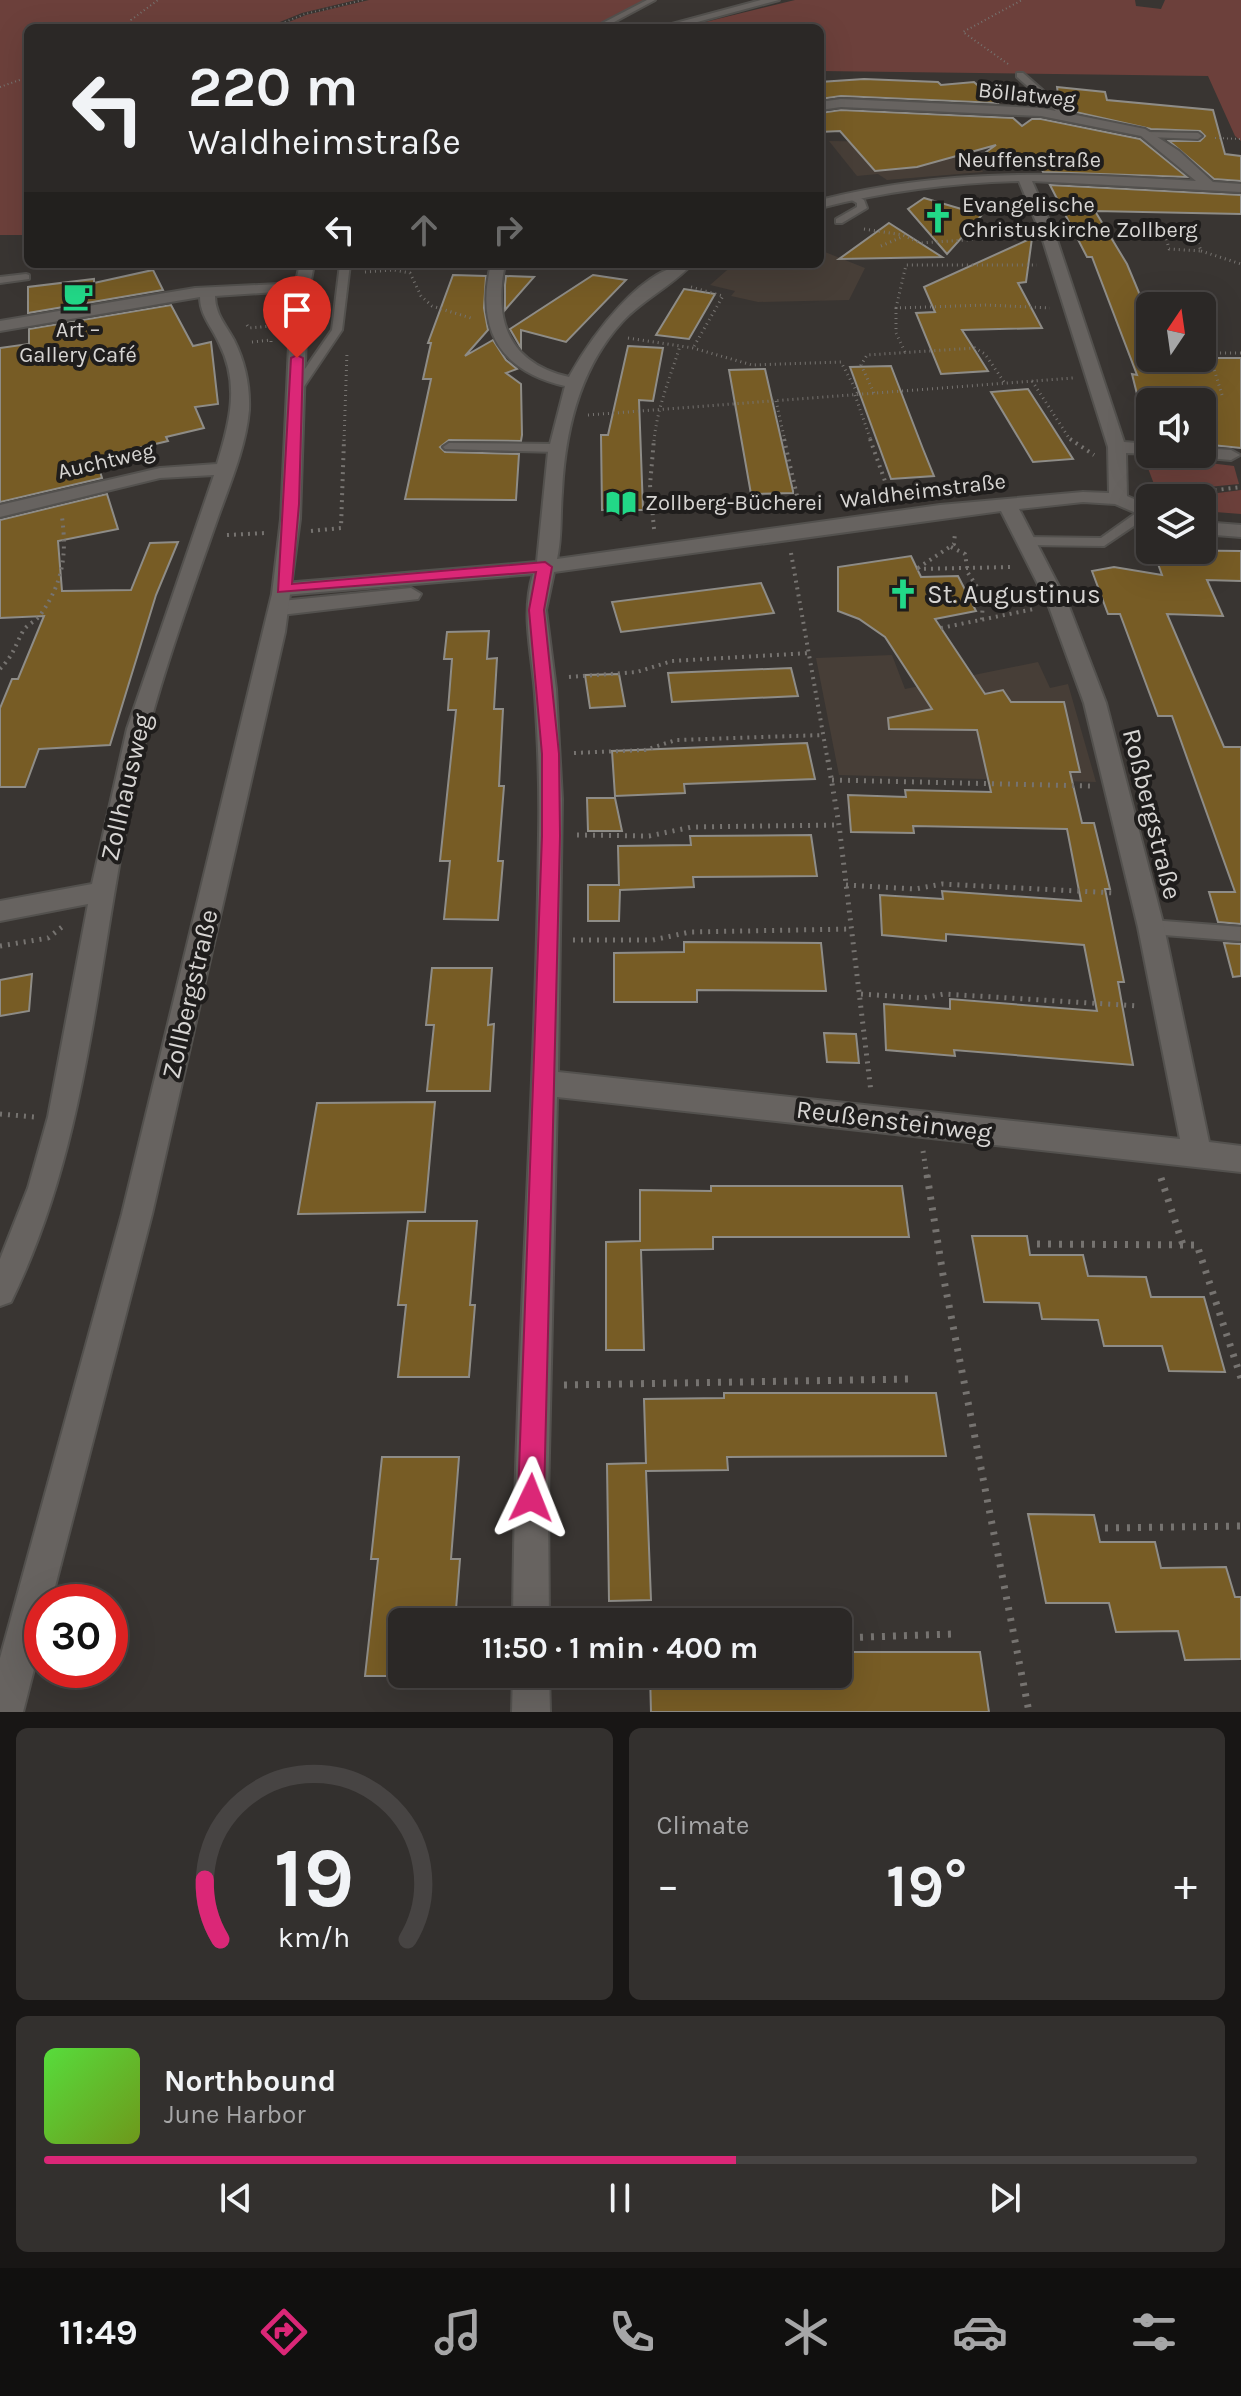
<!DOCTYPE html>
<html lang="en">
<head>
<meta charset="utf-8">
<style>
  :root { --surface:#2b2826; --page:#33302e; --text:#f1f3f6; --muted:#a6a6a7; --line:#474443; --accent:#db2777 }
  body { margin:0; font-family:Karla,sans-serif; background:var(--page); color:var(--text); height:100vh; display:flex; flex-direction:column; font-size:30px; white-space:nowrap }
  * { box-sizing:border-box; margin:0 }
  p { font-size:26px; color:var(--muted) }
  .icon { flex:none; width:44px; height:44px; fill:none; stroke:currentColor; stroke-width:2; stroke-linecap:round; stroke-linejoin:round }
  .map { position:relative; height:1712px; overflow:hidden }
  .drawer { display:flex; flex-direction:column; gap:16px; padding:16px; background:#181615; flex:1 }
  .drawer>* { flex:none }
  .top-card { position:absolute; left:24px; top:24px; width:800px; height:244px; border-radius:12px; box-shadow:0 8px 32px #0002,0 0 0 2px var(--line); background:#2b2826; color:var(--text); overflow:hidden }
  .needle { width:52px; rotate:13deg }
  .controls { position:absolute; left:1136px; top:292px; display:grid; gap:16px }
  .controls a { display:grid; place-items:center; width:80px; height:80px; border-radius:12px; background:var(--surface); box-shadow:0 8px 32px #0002,0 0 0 2px var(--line); font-size:40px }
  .speed { position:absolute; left:24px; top:1584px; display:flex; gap:16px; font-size:40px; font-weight:700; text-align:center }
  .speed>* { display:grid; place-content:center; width:104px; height:104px; border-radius:50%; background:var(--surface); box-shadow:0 8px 32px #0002,0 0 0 2px var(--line); line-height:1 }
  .speed .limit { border:12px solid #d22; background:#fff; color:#111 }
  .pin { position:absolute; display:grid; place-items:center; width:68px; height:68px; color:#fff; margin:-82px -34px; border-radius:50% 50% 50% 0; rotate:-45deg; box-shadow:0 0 8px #0007 }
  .pin .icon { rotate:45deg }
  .me { position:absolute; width:88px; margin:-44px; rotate:2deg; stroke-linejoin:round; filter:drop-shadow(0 0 6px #0008) }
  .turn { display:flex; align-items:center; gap:28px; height:168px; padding:0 32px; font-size:36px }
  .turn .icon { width:104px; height:104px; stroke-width:2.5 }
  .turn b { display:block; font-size:56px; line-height:68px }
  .lanes { display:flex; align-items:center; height:76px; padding:0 32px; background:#0003; justify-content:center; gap:40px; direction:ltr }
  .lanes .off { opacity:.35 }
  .big { font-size:60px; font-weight:700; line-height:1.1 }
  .drawer .card { flex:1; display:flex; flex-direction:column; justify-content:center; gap:12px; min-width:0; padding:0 28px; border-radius:12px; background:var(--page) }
  .drawer .dial { align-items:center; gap:0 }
  .dial svg { height:208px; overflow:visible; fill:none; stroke:var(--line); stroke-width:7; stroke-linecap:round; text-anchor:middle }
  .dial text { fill:var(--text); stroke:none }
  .song { display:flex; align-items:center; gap:24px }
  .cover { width:96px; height:96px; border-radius:12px; background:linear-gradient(135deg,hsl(110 70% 55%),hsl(80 70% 35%)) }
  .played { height:8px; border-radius:4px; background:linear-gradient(90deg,var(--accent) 60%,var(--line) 60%) }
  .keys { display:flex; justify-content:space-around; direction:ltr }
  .heat { display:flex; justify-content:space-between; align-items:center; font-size:44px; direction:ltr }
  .drawer .tiles { flex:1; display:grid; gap:16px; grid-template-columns:1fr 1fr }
  .card:last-child { grid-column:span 2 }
  .trip { position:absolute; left:388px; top:1608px; width:464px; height:80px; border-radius:12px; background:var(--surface); box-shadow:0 8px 32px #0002,0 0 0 2px var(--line); font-weight:700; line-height:80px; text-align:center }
  .tabs { display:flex; height:128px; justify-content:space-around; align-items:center; background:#11100f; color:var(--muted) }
  .tabs .icon { width:56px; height:56px }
  .tabs .current { color:var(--accent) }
  .tabs b { font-size:36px; color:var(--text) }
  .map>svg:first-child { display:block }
  .built { fill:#473e37 }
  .green { fill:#6c403b }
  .building { fill:#775c25; stroke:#8e8c87; stroke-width:2 }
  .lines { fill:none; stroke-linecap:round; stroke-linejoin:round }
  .lane-casing { stroke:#53514e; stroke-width:4 }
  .street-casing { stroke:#53514e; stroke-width:4 }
  .secondary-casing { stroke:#53514e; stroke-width:4 }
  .path-far4 { stroke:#767370; stroke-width:2; stroke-dasharray:1 3; stroke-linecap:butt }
  .path-far3 { stroke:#767370; stroke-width:3; stroke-dasharray:1 4; stroke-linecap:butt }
  .path-far2 { stroke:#767370; stroke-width:4; stroke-dasharray:2 5; stroke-linecap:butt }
  .path-far1 { stroke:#767370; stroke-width:5; stroke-dasharray:2 6; stroke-linecap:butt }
  .path { stroke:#767370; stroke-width:7; stroke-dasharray:3 8; stroke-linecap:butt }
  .lane { fill:#676360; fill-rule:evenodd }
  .street { fill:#676360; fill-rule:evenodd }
  .secondary { fill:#676360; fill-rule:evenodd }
  .route { fill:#db2777; stroke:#8e194d; stroke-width:2 }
  .labels { text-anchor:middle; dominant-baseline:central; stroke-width:8; stroke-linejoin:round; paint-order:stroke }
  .far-street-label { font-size:22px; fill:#d7d5d3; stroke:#1f1d1c }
  .far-poi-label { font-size:22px; fill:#d7d5d3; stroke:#1f1d1c; text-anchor:start }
  .poi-label { font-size:26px; fill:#d7d5d3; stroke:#1f1d1c; text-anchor:start }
  .street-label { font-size:26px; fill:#d7d5d3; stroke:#1f1d1c }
</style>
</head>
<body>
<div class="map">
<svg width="1241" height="1712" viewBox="0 0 1241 1712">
  <rect width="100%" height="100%" fill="#393532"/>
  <g class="built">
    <path d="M829 141 966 143 983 172 887 180 878 174 857 176Z"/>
    <path d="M820 250 865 268 849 300 758 302 731 296 735 291 710 285 734 264H820Z"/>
    <path d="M892 655 905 689 1038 662 1050 688 1068 684 1096 782 839 775 816 658Z"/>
  </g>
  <g class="green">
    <path d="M0 0H356L302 13 265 28H28V235H0Z"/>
    <path d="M369 0H647L592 28H274L306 15Z"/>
    <path d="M795 0H1135L1136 6 1161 9 1165 0H1241V141L1235 136 1208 76 820 71V28H681Z"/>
    <path d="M1143 455 1234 466 1239 484 1157 492Z"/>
    <path d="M1241 490V514L1202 511V498H1179Z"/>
  </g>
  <g class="building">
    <path d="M864 79 938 82 941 85 974 82 997 103 841 96 820 99V82Z"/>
    <path d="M1057 87 1105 92 1107 100 1213 110 1225 154 1241 156V181L1214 179 1169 141H1200L1205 136 1200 131 1151 129 1071 111 1059 101Z"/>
    <path d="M841 110 1013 118 1022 126 1032 119H1041L1140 139 1187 177 1043 172 1038 161 972 162 996 145 917 167 875 171 840 131 820 132V113Z"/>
    <path d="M1050 185 1241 195V214L1095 211 1127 264 1150 319V358H1241V448L1202 444V402H1139L1132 374 1137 375 1092 257H1087Z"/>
    <path d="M924 198 982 215 947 254 908 209Z"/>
    <path d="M889 223 942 257 839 259Z"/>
    <path d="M1032 238 1026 282 1018 283 1042 328 962 330 988 371 941 374 916 313 935 312 924 287Z"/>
    <path d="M153 270 163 290 28 313V287L94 279V283Z"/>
    <path d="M453 275 486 276 484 308 488 330 465 356 493 340 506 360 517 369 506 373 521 384 522 435 521 441 449 440 440 447 445 452 519 454 516 500 405 499 431 379H423L431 343H428Z"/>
    <path d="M593 275 626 280 566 342 521 330V348L510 329Z"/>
    <path d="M506 276 534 277 505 310V285Z"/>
    <path d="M684 289 715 294 689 339 656 335Z"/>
    <path d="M171 305 193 346 211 342 218 404 195 407 204 428 166 437 168 441 96 458 102 478 0 502V348L29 344V329Z"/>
    <path d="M628 346 663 348 653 401 639 400 643 510H602L601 435H608Z"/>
    <path d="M891 366 923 449 934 476 891 479 850 367Z"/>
    <path d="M765 369 793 491V493L751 494 729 370Z"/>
    <path d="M1028 389 1050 423 1073 459 1033 462 991 392Z"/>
    <path d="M107 494 118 529 58 541 62 591 131 590 150 543 178 542 156 595 110 745 39 749 25 787H0V708L12 679H18L44 616 0 618V520Z"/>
    <path d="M1153 550 1241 551V581L1207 580 1223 616 1167 614 1224 747H1241V924L1218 922 1209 892H1235L1172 716H1158L1120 614H1108L1092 571 1114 567 1162 575Z"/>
    <path d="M911 556 921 577 958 576 976 611 935 619 985 694 1003 690 1011 702H1064L1080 772H1070L1082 823H1094L1110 889H1105L1124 982H1118L1133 1065 954 1050 955 1056 886 1050 884 1004 950 1009V999L1097 1011 1084 945 946 934V941L882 935 880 895 943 899 942 891 1081 901 1067 829 913 826 914 833 851 832 848 795 906 797 905 790 991 792 977 730 889 729 888 718 932 709 885 637 859 619 838 611V567Z"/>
    <path d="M761 583 774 613 621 632 612 602Z"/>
    <path d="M489 631 487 659 497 658 494 709H503L499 786H504L498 861H503L498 920 444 919 450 861H440L456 710H448L452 659H444L447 632Z"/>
    <path d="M791 668 798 696 672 702 668 673Z"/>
    <path d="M619 674 625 706 590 708 585 675Z"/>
    <path d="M807 743 815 779 684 784 685 793 615 796 612 751Z"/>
    <path d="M587 798H615L622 831H588Z"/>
    <path d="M811 835 817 876 693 877 694 887 620 890 619 921H588V885H619L618 846 691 845 690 836Z"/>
    <path d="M684 942 821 943 826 991 697 990V1002H614V953L684 952Z"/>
    <path d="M1224 943 1241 944V976L1233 977Z"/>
    <path d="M432 968H492L488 1025 494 1024 490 1091H427L434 1025H426Z"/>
    <path d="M32 974 29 1011 0 1016V980Z"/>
    <path d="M824 1033 856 1034 859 1063 827 1062Z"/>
    <path d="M435 1102 425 1212 298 1214 317 1103Z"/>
    <path d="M711 1186H902L909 1237H713V1249L641 1250 644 1350H606V1242L640 1241V1190L711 1191Z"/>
    <path d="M408 1221H477L470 1305H475L469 1377H398L406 1305H398Z"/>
    <path d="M972 1236H1027L1030 1255H1083L1088 1276 1146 1277 1151 1297H1204L1225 1372 1169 1371 1162 1346H1104L1098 1320 1042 1319 1039 1303 984 1302Z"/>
    <path d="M724 1393H936L946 1456 727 1457 728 1470 646 1471 651 1600 609 1601 607 1464 646 1463 644 1399 724 1398Z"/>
    <path d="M382 1457H459L451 1559H460L455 1622H402V1676H365L378 1559H371Z"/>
    <path d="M1028 1514 1094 1515 1100 1542H1155L1161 1568 1226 1567 1235 1597H1241V1659L1185 1660 1178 1631 1116 1632 1109 1603H1046Z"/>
    <path d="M838 1652H980L989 1712H651L650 1674H838Z"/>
  </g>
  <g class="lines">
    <g class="lane-casing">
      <g id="lane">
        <path d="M647 0H655L603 28H593Z"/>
        <path d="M1017 73H1023L1071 115V119H1065L1017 77Z"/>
        <path d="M1146 132 1198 133 1202 136 1198 139 1149 137 1146 136Z"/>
        <path d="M848 194H854L864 200 867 208 842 223H836V219L857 207V203L848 198Z"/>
        <path d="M340 264H350L342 330 299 394H291L289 392 332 330Z"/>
        <path d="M26 274 29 275V279L0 283V277Z"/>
        <path d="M449 443 557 444 563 448 557 452 445 449 443 447Z"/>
        <path d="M1143 508H1150V515L1104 546 1026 545 1020 541 1026 537 1101 538Z"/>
        <path d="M1151 920 1241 927V941L1151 934 1145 932 1143 927 1145 922Z"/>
      </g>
    </g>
    <g class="street-casing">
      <g id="street">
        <path d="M841 99 1041 108 1145 129 1179 151 1213 182 1241 184V192L1032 181 1055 234 1124 442 1150 444 1151 454 1126 453 1127 496 1150 506V519L1115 504 1083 502 1019 509 1068 604 1106 703 1164 927 1209 1142 1241 1146V1172L557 1097 548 1498 549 1622H513C515 1359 536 1096 539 834 540 787 538 740 535 694 532 652 521 615 533 574L284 595 274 589 284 583 537 562 548 452 565 386C500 371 475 329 491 264H505C493 321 509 363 569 377 591 337 643 264 692 264 672 286 642 300 622 322 579 369 565 431 562 492 560 515 562 537 557 559L940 505 1083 492 1109 493 1108 447 1041 234 1019 181C950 183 886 191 820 208V200C947 167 1066 173 1196 181L1141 136 1041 116 841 107 820 110V102ZM1001 511 1048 604 1084 703 1138 927 1180 1139 558 1072 562 799 556 689 546 610 554 572Z"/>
        <path d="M301 283 308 287 306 290 215 296C215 314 226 325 234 340 245 362 250 386 249 410 246 447 229 486 217 520 193 589 168 657 149 727 96 921 101 1118 11 1302L0 1306V1259L28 1188 48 1117 88 904 0 921V901L92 884 127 729 214 475 160 478 0 517V505L160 468 217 464C230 422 240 384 219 343 212 327 200 315 200 297L0 331V321L195 288Z"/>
        <path d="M1202 448 1231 450 1240 455 1231 460 1196 457 1194 454H1202Z"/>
        <path d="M1202 522 1241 525V537L1202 534Z"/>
        <path d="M411 588 421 594 418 599 281 615 271 608 281 601Z"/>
        <path d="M513 1674H549L550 1712H512Z"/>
      </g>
    </g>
    <g class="secondary-casing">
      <g id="secondary">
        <path d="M761 0H779L675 28H657Z"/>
        <path d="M300 264H314L307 302 300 519 285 632 152 1214 51 1602H42V1638L23 1712H0V1658L122 1214 272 594 281 519 291 302Z"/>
      </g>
    </g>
    <g class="path-far4">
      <path d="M132 28 131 20 158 0"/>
      <path d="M270 28 305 14 363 0"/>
      <path d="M1008 64 963 32 1022 0"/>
      <path d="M0 87 28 77"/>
      <path d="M1215 138 1241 139"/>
    </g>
    <g class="path-far3">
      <path d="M864 229 903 235 920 243 1027 236"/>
      <path d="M1166 237 1197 239 1201 251 1169 249Z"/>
      <path d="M881 246 904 236"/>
      <path d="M1201 251 1241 264"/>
      <path d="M365 272 394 270 410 273 421 296 432 306 474 319"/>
      <path d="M691 287 723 296 693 348"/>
      <path d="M896 308 906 265H1037"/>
      <path d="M247 325 249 328 272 326"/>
      <path d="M628 338 693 348 752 365 841 362 858 394"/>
      <path d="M252 342 271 340V343"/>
      <path d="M905 352 896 333V308L987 305 1050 308"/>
      <path d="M1032 381 1071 441"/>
      <path d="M874 393 861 365 867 355 975 348 985 354 1004 382"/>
      <path d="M855 395 871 441"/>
      <path d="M1222 395 1209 353H1241"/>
      <path d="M776 401 785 441"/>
      <path d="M588 415 1073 378"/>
      <path d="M344 441 347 352"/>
      <path d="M654 441C657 408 670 378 680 346"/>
    </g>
    <g class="path-far2">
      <path d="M784 439 800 509"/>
      <path d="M870 439 891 498"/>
      <path d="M1070 439 1094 455"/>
      <path d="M1159 497 1241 487"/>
      <path d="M654 529 650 485 654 439"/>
      <path d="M311 531 341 528 344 439"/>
      <path d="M227 535 265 533"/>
      <path d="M951 547 965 554 968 573 983 596 982 620"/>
      <path d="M791 553 828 762"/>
      <path d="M918 568 954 544 955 533"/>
      <path d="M917 569 1012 567"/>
      <path d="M941 628 1034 609"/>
      <path d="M0 669C14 654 14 648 23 631 27 624 37 621 41 614 63 582 67 555 62 517"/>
      <path d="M569 677 637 672 672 661 810 653"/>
      <path d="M574 753 645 750 676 740 823 735"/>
    </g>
    <g class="path-far1">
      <path d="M828 760 839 825 871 1092"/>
      <path d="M832 780 1091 786"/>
      <path d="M577 835 649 836 692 827 839 825"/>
      <path d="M846 885 915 889 942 884 1116 893"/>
      <path d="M573 940H653L690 932 851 929"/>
      <path d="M0 946 48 938 62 927"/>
      <path d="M861 994 922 998 944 994 1139 1006"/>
      <path d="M0 1114 35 1117"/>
      <path d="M923 1151 927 1177"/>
    </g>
    <g class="path">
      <path d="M927 1175 943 1275 1029 1712"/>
      <path d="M1161 1178 1183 1245"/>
      <path d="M1037 1244 1197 1245 1241 1378"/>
      <path d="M564 1385 911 1379"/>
      <path d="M1105 1528 1241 1526"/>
      <path d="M838 1638 954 1634"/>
    </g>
    <use href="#lane" class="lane"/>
    <use href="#street" class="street"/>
    <use href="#secondary" class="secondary"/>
  </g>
  <path class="route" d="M297 355 303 358 299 504 292 584 545 562 552 567 544 610 559 754 560 836 544 1498 541 1507 531 1511 522 1507 518 1498 542 836V754L529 610 536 572 278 592 291 358Z"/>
  <defs>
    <g id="church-bare" transform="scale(2.4)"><path d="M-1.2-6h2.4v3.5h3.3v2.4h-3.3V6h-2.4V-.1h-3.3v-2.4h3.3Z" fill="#22d887" stroke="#1f1d1c" stroke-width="2.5" paint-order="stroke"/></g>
    <g id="cafe-bare" transform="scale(2.4)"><path d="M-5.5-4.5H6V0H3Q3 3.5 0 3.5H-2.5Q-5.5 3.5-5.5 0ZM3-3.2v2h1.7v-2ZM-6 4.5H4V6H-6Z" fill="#22d887" stroke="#1f1d1c" stroke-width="2.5" paint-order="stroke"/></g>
    <g id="library-bare" transform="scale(2.4)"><path d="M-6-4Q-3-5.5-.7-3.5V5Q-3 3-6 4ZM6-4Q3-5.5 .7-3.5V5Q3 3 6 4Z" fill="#22d887" stroke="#1f1d1c" stroke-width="2.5" paint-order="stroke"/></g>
  </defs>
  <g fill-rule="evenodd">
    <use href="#church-bare" x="938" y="218"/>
    <use href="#cafe-bare" x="78" y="296"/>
    <use href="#library-bare" x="621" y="503"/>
    <use href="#church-bare" x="903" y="594"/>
  </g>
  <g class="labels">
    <g class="far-street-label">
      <text transform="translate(1027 95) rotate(6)">Böllatweg</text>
      <text x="1029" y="160">Neuffenstraße</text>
      <text transform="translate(106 461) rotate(-13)">Auchtweg</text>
      <text transform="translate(923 491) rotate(-7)">Waldheimstraße</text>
    </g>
    <g class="far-poi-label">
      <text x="962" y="205">Evangelische<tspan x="962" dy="25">Christuskirche Zollberg</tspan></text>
      <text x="78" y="330" text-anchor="middle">Art –<tspan x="78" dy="25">Gallery Café</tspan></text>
      <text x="645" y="503">Zollberg-Bücherei</text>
    </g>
    <g class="poi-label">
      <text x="927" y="594">St. Augustinus</text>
    </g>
    <g class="street-label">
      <text transform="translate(126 787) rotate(-77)">Zollhausweg</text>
      <text transform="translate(1152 814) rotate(76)">Roßbergstraße</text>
      <text transform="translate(190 994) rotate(-77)">Zollbergstraße</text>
      <text transform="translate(894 1121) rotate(7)">Reußensteinweg</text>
    </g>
  </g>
</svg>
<div class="controls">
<a><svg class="needle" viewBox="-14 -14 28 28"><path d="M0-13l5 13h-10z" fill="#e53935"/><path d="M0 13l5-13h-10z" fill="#a6a6a7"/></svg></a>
<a><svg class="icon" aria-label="sound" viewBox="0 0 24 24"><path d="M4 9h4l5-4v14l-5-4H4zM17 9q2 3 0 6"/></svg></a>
<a><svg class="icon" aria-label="layers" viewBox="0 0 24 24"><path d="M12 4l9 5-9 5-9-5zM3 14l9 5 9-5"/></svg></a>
</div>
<div class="speed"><div class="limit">30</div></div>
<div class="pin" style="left:297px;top:358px;background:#d93025"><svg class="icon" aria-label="arrive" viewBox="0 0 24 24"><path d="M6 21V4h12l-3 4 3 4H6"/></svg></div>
<svg class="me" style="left:531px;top:1498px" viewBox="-20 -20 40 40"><path d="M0-17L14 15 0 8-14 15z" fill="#db2777" stroke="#fff" stroke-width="4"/></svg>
<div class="trip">11:50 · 1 min · 400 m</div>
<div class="top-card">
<div class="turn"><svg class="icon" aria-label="left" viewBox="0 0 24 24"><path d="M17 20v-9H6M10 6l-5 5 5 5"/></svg><div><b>220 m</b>Waldheimstraße</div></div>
<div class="lanes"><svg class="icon" aria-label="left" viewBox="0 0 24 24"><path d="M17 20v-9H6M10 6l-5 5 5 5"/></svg><svg class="icon off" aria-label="ahead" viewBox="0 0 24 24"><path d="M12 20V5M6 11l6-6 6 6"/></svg><svg class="icon off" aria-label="right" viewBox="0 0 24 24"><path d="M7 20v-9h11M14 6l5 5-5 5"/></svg></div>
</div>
</div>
<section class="drawer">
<div class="tiles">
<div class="card dial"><svg viewBox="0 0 100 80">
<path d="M14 69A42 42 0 1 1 86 69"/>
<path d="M14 69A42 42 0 0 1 8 46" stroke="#db2777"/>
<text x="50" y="56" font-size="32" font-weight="700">19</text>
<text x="50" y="72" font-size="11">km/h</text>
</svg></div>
<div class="card"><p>Climate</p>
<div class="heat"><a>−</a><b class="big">19°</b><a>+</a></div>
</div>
<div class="card">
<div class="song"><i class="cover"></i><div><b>Northbound</b><p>June Harbor</p></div></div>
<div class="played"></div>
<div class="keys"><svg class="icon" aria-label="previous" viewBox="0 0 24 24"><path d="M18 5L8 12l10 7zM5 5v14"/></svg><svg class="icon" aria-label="pause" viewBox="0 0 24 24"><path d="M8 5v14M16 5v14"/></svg><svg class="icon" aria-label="next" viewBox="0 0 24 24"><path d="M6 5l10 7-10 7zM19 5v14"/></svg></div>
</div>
</div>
</section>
<nav class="tabs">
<b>11:49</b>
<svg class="icon current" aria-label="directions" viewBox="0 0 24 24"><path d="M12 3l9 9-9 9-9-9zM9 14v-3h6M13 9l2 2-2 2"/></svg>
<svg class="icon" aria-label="music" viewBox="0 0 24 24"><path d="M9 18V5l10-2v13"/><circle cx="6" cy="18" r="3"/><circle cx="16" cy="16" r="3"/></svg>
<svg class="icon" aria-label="phone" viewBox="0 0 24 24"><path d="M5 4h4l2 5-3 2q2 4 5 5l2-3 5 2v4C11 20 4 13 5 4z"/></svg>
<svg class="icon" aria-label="climate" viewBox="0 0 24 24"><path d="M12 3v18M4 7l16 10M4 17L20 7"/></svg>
<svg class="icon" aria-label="car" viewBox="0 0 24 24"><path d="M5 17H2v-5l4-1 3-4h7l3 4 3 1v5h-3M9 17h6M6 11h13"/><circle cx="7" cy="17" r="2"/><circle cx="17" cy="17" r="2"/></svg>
<svg class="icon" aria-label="filters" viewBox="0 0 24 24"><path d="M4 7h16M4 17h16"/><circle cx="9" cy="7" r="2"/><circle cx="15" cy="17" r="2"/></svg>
</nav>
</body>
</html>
